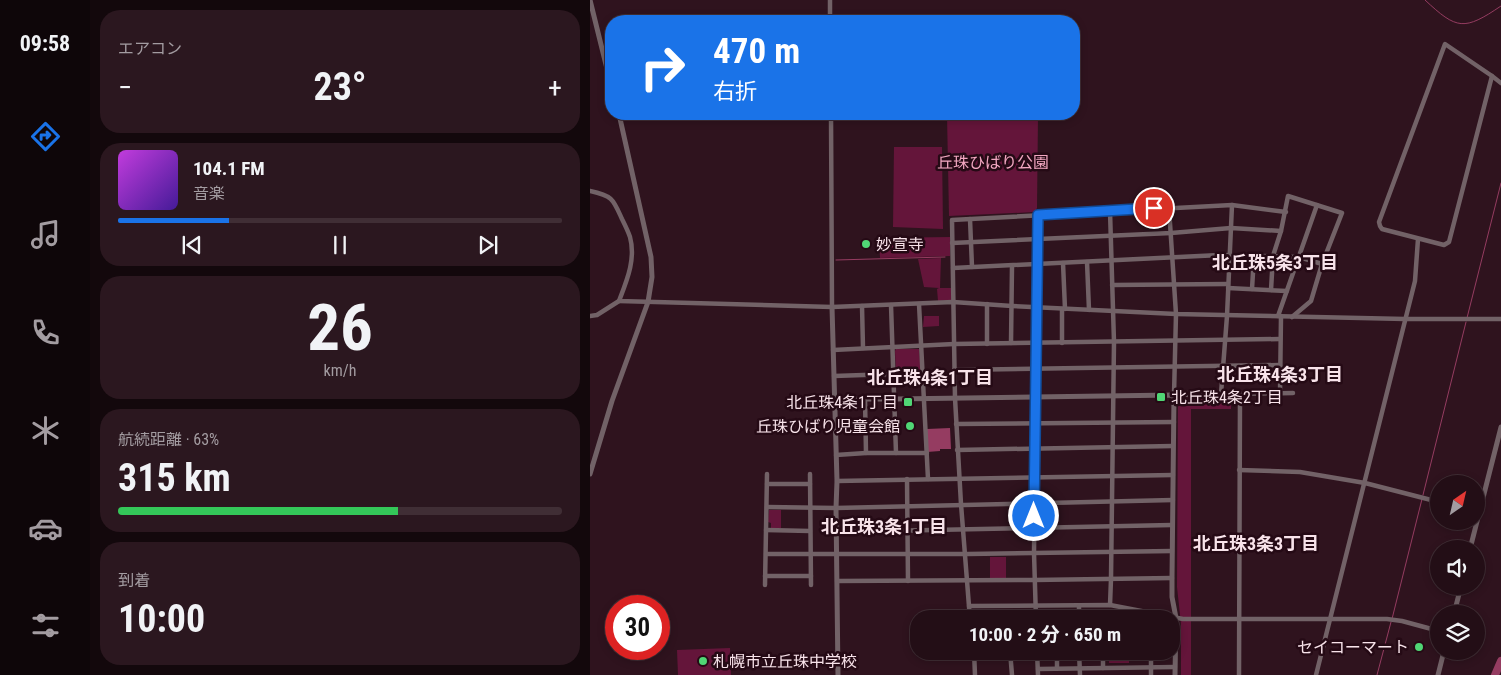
<!DOCTYPE html>
<html lang="ja">
<head>
<meta charset="utf-8">
<style>
  :root { --surface:#230e16; --page:#2b171f; --text:#f1f3f6; --muted:#a39ca1; --line:#402e35; --accent:#1a73e8 }
  body { margin:0; font-family:"Roboto Condensed","Noto Sans JP",sans-serif; background:var(--page); color:var(--text); height:100vh; display:flex; flex-direction:column; font-size:19px; white-space:nowrap }
  * { box-sizing:border-box; margin:0 }
  p { font-size:16px; color:var(--muted) }
  .icon { flex:none; width:28px; height:28px; fill:none; stroke:currentColor; stroke-width:2; stroke-linecap:round; stroke-linejoin:round }
  .map { position:relative; flex:1; overflow:hidden }
  .sheet { display:flex; flex-direction:column; gap:10px; padding:10px; background:#13080c; width:500px }
  .sheet>* { flex:none }
  .hud { position:absolute; left:15px; top:15px; width:475px; height:105px; border-radius:20px; box-shadow:0 2px 8px #0003,0 0 0 1px var(--line); background:#1a73e8; color:#fff; overflow:hidden }
  .needle { width:32px; rotate:34deg }
  .controls { position:absolute; left:840px; top:475px; display:grid; gap:10px }
  .controls a { display:grid; place-items:center; width:55px; height:55px; border-radius:50%; background:var(--surface); box-shadow:0 2px 8px #0003,0 0 0 1px var(--line); font-size:25px }
  .speed { position:absolute; left:15px; top:595px; display:flex; gap:10px; font-size:25px; font-weight:700; text-align:center }
  .speed>* { display:grid; place-content:center; width:65px; height:65px; border-radius:50%; background:var(--surface); box-shadow:0 2px 8px #0003,0 0 0 1px var(--line); line-height:1 }
  .speed .limit { border:8px solid #d22; background:#fff; color:#111 }
  .pin { position:absolute; display:grid; place-items:center; width:42px; height:42px; color:#fff; margin:-21px; border:2px solid #fff; border-radius:50%; box-shadow:0 1px 5px #0007 }
  .me { position:absolute; width:55px; margin:-28px; rotate:0deg; stroke-linejoin:round; filter:drop-shadow(0 0 4px #0008) }
  .turn { display:flex; align-items:center; gap:18px; height:105px; padding:0 25px; font-size:22px }
  .turn .icon { width:65px; height:65px; stroke-width:2.5 }
  .turn b { display:block; font-size:35px; line-height:42px }
  .big { font-size:38px; font-weight:700; line-height:1.1 }
  .sheet .tile { flex:1; display:flex; flex-direction:column; justify-content:center; gap:8px; min-width:0; padding:0 18px; border-radius:20px; background:var(--page) }
  .sheet .dial { align-items:center; gap:0 }
  .dial b { font-size:65px; line-height:1 }
  .song { display:flex; align-items:center; gap:15px }
  .cover { width:60px; height:60px; border-radius:8px; background:linear-gradient(135deg,hsl(290 70% 55%),hsl(260 70% 35%)) }
  .played { height:5px; border-radius:2px; background:linear-gradient(90deg,var(--accent) 25%,var(--line) 25%) }
  .keys { display:flex; justify-content:space-around; direction:ltr }
  .heat { display:flex; justify-content:space-between; align-items:center; font-size:28px; direction:ltr }
  .charge { height:8px; border-radius:4px; background:linear-gradient(90deg,#34c759 63%,var(--line) 0) }
  .trip { position:absolute; left:320px; top:610px; width:270px; height:50px; border-radius:20px; background:var(--surface); box-shadow:0 2px 8px #0003,0 0 0 1px var(--line); font-weight:700; line-height:50px; text-align:center }
  main { display:flex; flex:1; min-height:0 }
  .dock { display:flex; flex-direction:column; width:90px; justify-content:space-around; align-items:center; background:#0e0609; color:var(--muted) }
  .dock .icon { width:35px; height:35px }
  .dock .selected { color:var(--accent) }
  .dock b { font-size:22px; color:var(--text) }
  .map>svg:first-child { display:block }
  .green { fill:#64153a }
  .water { fill:#953c61 }
  .lines { fill:none; stroke-linecap:round; stroke-linejoin:round }
  .stream { stroke:#953c61; stroke-width:1 }
  .river { stroke:#953c61; stroke-width:8 }
  .minor { stroke:#726267; stroke-width:4.5 }
  .tertiary { stroke:#726267; stroke-width:5 }
  .route-casing { stroke:#114b97; stroke-width:12 }
  .route { stroke:#1a73e8; stroke-width:9 }
  .poi-dot { fill:#50d675; stroke:#250a15; stroke-width:2 }
  .labels { text-anchor:middle; dominant-baseline:central; stroke-width:5; stroke-linejoin:round; paint-order:stroke }
  .park-label { font-size:16px; fill:#f2a7c1; stroke:#250a15 }
  .poi-label { font-size:16px; fill:#f8e3ea; stroke:#250a15; text-anchor:start }
  .neighbourhood-label { font-size:18px; font-weight:bold; fill:#f8e3ea; stroke:#250a15 }
</style>
</head>
<body>
<main>
<nav class="dock">
<b>09:58</b>
<svg class="icon selected" aria-label="directions" viewBox="0 0 24 24"><path d="M12 3l9 9-9 9-9-9zM9 14v-3h6M13 9l2 2-2 2"/></svg>
<svg class="icon" aria-label="music" viewBox="0 0 24 24"><path d="M9 18V5l10-2v13"/><circle cx="6" cy="18" r="3"/><circle cx="16" cy="16" r="3"/></svg>
<svg class="icon" aria-label="phone" viewBox="0 0 24 24"><path d="M5 4h4l2 5-3 2q2 4 5 5l2-3 5 2v4C11 20 4 13 5 4z"/></svg>
<svg class="icon" aria-label="climate" viewBox="0 0 24 24"><path d="M12 3v18M4 7l16 10M4 17L20 7"/></svg>
<svg class="icon" aria-label="car" viewBox="0 0 24 24"><path d="M5 17H2v-5l4-1 3-4h7l3 4 3 1v5h-3M9 17h6M6 11h13"/><circle cx="7" cy="17" r="2"/><circle cx="17" cy="17" r="2"/></svg>
<svg class="icon" aria-label="filters" viewBox="0 0 24 24"><path d="M4 7h16M4 17h16"/><circle cx="9" cy="7" r="2"/><circle cx="15" cy="17" r="2"/></svg>
</nav>
<section class="sheet">
<div class="tile"><p>エアコン</p>
<div class="heat"><a>−</a><b class="big">23°</b><a>+</a></div>
</div>
<div class="tile">
<div class="song"><i class="cover"></i><div><b>104.1 FM</b><p>音楽</p></div></div>
<div class="played"></div>
<div class="keys"><svg class="icon" aria-label="previous" viewBox="0 0 24 24"><path d="M18 5L8 12l10 7zM5 5v14"/></svg><svg class="icon" aria-label="pause" viewBox="0 0 24 24"><path d="M8 5v14M16 5v14"/></svg><svg class="icon" aria-label="next" viewBox="0 0 24 24"><path d="M6 5l10 7-10 7zM19 5v14"/></svg></div>
</div>
<div class="tile dial"><b>26</b><p>km/h</p></div>
<div class="tile"><p>航続距離 · 63%</p><b class="big">315 km</b><div class="charge"></div></div>
<div class="tile"><p>到着</p><b class="big">10:00</b></div>
</section>
<div class="map">
<svg width="911" height="675" viewBox="0 0 911 675">
  <rect width="100%" height="100%" fill="#2f131e"/>
  <g class="green">
    <path d="M357 115 448 117 447 208 445 212 359 216Z"/>
    <path d="M304 147H352L353 229 303 227Z"/>
    <path d="M360 237V256L290 258 289 238Z"/>
    <path d="M351 258 350 288H361V300L348 301 347 289 349 288 334 287 328 259Z"/>
    <path d="M334 316H349V326L333 327Z"/>
    <path d="M306 349H329L331 372 306 374 305 351Z"/>
    <path d="M641 397V409H601V675H591V624L587 587 588 398Z"/>
    <path d="M179 510H191V528H181V523L178 522Z"/>
    <rect x="400" y="557" width="16" height="21"/>
    <path d="M140 648 141 675H88L87 650Z"/>
    <path d="M516 651H539V663H519V657H516Z"/>
  </g>
  <path class="water" d="M360 428 361 449H350V451L337 452V429Z"/>
  <g class="lines">
    <g class="stream">
      <path d="M835 0C867 30 874 31 911 6"/>
      <path d="M246 260 355 257"/>
      <path d="M877 318 911 183"/>
      <path d="M833 495 876 322"/>
      <path d="M802 619 832 499"/>
      <path d="M787 675 801 622"/>
    </g>
    <path class="river" d="M905 675 911 661"/>
    <g class="minor">
      <path d="M240 0V21"/>
      <path d="M855 44 902 76 859 242 854 245 792 229 790 226 789 222Z"/>
      <path d="M902 76 911 83"/>
      <path d="M241 114 242 307"/>
      <path d="M0 191C23 196 23 199 32 219 35 225 38 231 40 237 46 259 37 280 29 301L242 307 363 302 422 306 586 314 815 319H911"/>
      <path d="M579 208 586 314 584 395 703 393"/>
      <path d="M380 219 382 267"/>
      <path d="M362 243 581 233 641 228 691 231"/>
      <path d="M497 262 499 310"/>
      <path d="M473 263 475 309"/>
      <path d="M363 268 630 255 709 257 732 264"/>
      <path d="M522 285 638 284"/>
      <path d="M638 288 697 291"/>
      <path d="M662 289 664 256"/>
      <path d="M681 290 683 256 691 231 698 196 752 213 732 264 721 301 702 317"/>
      <path d="M329 304 338 479"/>
      <path d="M301 305 306 453"/>
      <path d="M272 306 273 348"/>
      <path d="M472 309V343"/>
      <path d="M0 316 7 315 29 301"/>
      <path d="M688 316 727 205"/>
      <path d="M421 343 422 266"/>
      <path d="M397 344V304"/>
      <path d="M243 350 364 344 690 339"/>
      <path d="M364 370 690 365"/>
      <path d="M244 376 303 374"/>
      <path d="M690 393 691 316"/>
      <path d="M631 394 637 316 642 205"/>
      <path d="M275 399 276 453"/>
      <path d="M366 424 584 422"/>
      <path d="M367 450 583 446"/>
      <path d="M246 455 276 453H337"/>
      <path d="M649 470 710 472 775 483 849 502"/>
      <path d="M220 474 221 585"/>
      <path d="M317 479 318 581"/>
      <path d="M247 481 583 475"/>
      <path d="M177 484H220"/>
      <path d="M177 507 246 508 583 500"/>
      <path d="M176 530 220 531"/>
      <path d="M246 532 582 525"/>
      <path d="M176 554H378L582 551"/>
      <path d="M175 576H221"/>
      <path d="M247 581 444 580 582 578"/>
      <path d="M175 585 177 474"/>
      <path d="M520 605 521 579 524 342 520 211"/>
      <path d="M379 606 520 605 593 619H797L812 621 849 631"/>
      <path d="M380 619 371 504 365 398 362 220 642 205 696 212"/>
      <path d="M446 619 444 553 448 215"/>
      <path d="M489 619V606"/>
      <path d="M384 651 385 675"/>
      <path d="M420 651 422 675"/>
      <path d="M447 651 448 675"/>
      <path d="M467 651V668"/>
      <path d="M489 651 490 675"/>
      <path d="M513 651V668"/>
      <path d="M448 669 585 667"/>
      <path d="M561 675V651"/>
      <path d="M649 675 650 394"/>
      <path d="M726 675 825 281 828 239"/>
    </g>
    <g class="tertiary">
      <path d="M0 0 21 85"/>
      <path d="M242 307 247 481 246 508 248 675"/>
      <path d="M245 399H305L584 395 582 578V597L586 618 585 675"/>
      <path d="M0 474 22 401 58 302 62 277 61 257 29 114"/>
      <path d="M880 549 911 427"/>
      <path d="M864 614 871 586"/>
      <path d="M848 675 854 651"/>
    </g>
  </g>
  <g class="lines">
    <g class="route-casing">
      <path id="route" d="M444 516 448 215 564 208"/>
    </g>
    <use href="#route" class="route"/>
  </g>
  <g class="poi-dot">
    <circle cx="276" cy="244" r="5"/>
    <rect x="566" y="392" width="10" height="10" rx="2.5"/>
    <rect x="313" y="397" width="10" height="10" rx="2.5"/>
    <circle cx="320" cy="426" r="5"/>
    <circle cx="829" cy="647" r="5"/>
    <circle cx="113" cy="661" r="5"/>
  </g>
  <g class="labels">
    <g class="park-label">
      <text x="403" y="162">丘珠ひばり公園</text>
    </g>
    <g class="poi-label">
      <text x="286" y="244">妙宣寺</text>
      <text x="581" y="397">北丘珠4条2丁目</text>
      <text x="308" y="402" text-anchor="end">北丘珠4条1丁目</text>
      <text x="310" y="426" text-anchor="end">丘珠ひばり児童会館</text>
      <text x="819" y="647" text-anchor="end">セイコーマート</text>
      <text x="123" y="661">札幌市立丘珠中学校</text>
    </g>
    <g class="neighbourhood-label">
      <text x="685" y="262">北丘珠5条3丁目</text>
      <text x="690" y="374">北丘珠4条3丁目</text>
      <text x="340" y="377">北丘珠4条1丁目</text>
      <text x="294" y="526">北丘珠3条1丁目</text>
      <text x="666" y="543">北丘珠3条3丁目</text>
    </g>
  </g>
</svg>
<div class="controls">
<a><svg class="needle" viewBox="-14 -14 28 28"><path d="M0-13l5 13h-10z" fill="#e53935"/><path d="M0 13l5-13h-10z" fill="#a39ca1"/></svg></a>
<a><svg class="icon" aria-label="sound" viewBox="0 0 24 24"><path d="M4 9h4l5-4v14l-5-4H4zM17 9q2 3 0 6"/></svg></a>
<a><svg class="icon" aria-label="layers" viewBox="0 0 24 24"><path d="M12 4l9 5-9 5-9-5zM3 14l9 5 9-5"/></svg></a>
</div>
<div class="speed"><div class="limit">30</div></div>
<div class="pin" style="left:564px;top:208px;background:#d93025"><svg class="icon" aria-label="arrive" viewBox="0 0 24 24"><path d="M6 21V4h12l-3 4 3 4H6"/></svg></div>
<svg class="me" style="left:444px;top:516px" viewBox="-20 -20 40 40"><circle r="17" fill="#1a73e8" stroke="#fff" stroke-width="3"/><path d="M0-11L8 9 0 5-8 9z" fill="#fff"/></svg>
<div class="trip">10:00 · 2 分 · 650 m</div>
<div class="hud">
<div class="turn"><svg class="icon" aria-label="right" viewBox="0 0 24 24"><path d="M7 20v-9h11M14 6l5 5-5 5"/></svg><div><b>470 m</b>右折</div></div>
</div>
</div>
</main>
</body>
</html>
